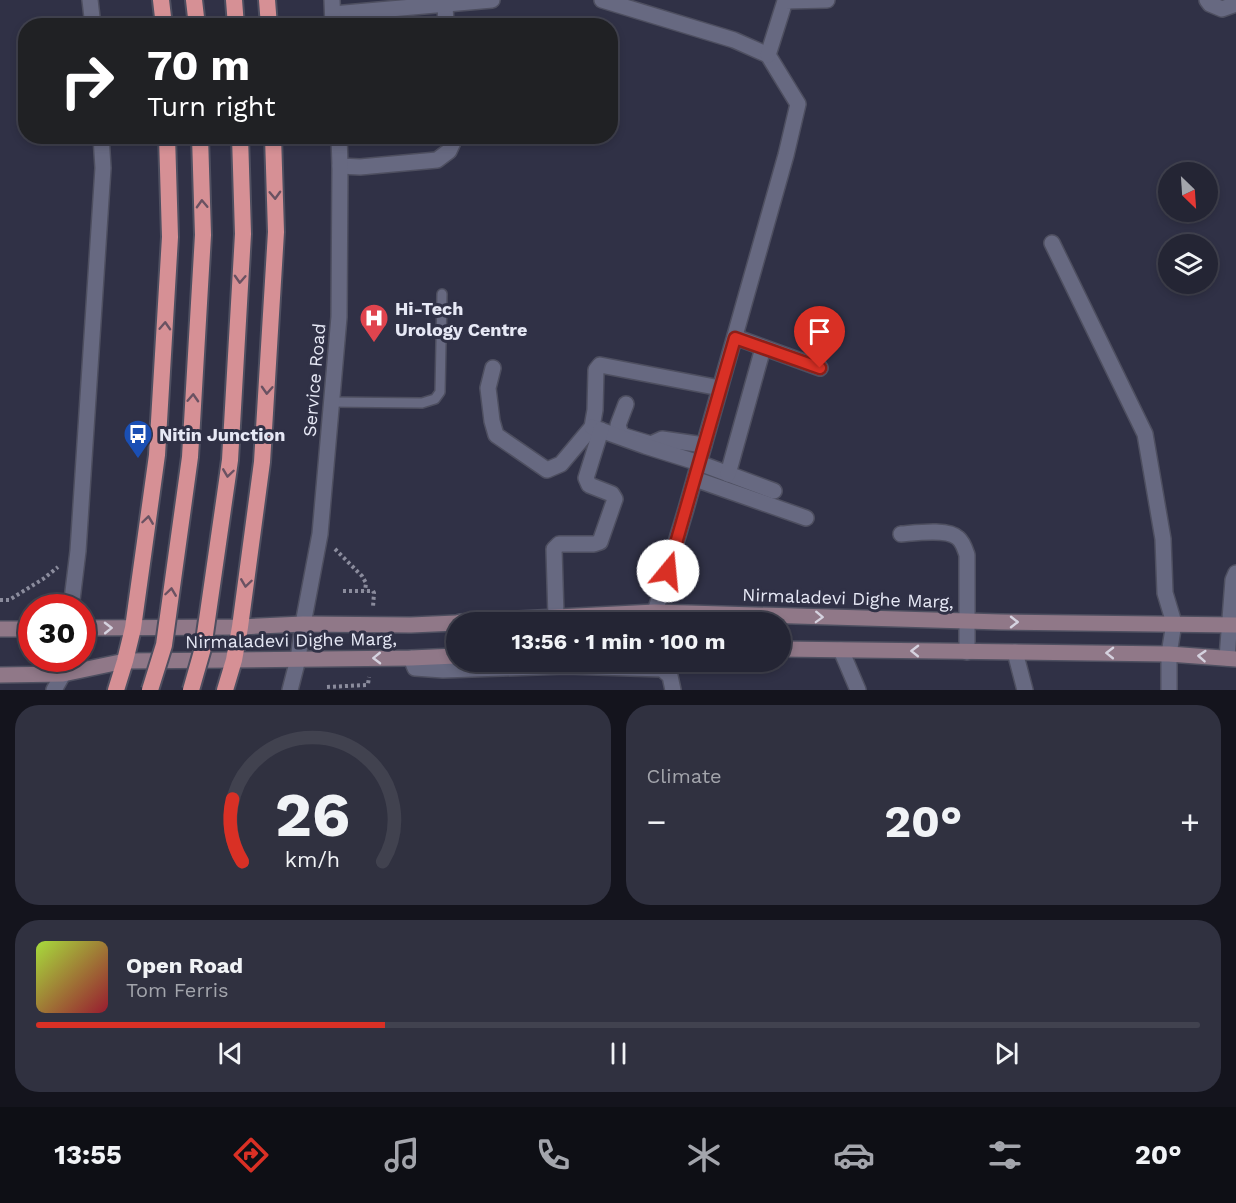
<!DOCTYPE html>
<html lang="en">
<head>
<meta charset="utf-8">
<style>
  :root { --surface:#242534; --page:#303140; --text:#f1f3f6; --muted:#a3a5ac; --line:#41424f; --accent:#d93025 }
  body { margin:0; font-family:"Work Sans",sans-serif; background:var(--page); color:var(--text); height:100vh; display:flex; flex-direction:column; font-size:22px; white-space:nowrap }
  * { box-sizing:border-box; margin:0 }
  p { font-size:20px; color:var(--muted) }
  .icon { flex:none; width:33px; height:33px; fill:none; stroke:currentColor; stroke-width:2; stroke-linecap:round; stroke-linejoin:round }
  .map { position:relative; height:690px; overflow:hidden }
  .sheet { display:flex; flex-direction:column; gap:15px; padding:15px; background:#14141d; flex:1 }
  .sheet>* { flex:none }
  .hud { position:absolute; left:18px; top:18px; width:600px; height:126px; border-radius:24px; box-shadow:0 3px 9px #0003,0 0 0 2px var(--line); background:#202124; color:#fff; overflow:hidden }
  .needle { width:39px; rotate:155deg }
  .fabs { position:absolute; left:1158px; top:162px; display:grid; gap:12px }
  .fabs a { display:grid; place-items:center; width:60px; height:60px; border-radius:50%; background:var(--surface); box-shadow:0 3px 9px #0003,0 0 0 2px var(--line); font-size:30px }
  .speed { position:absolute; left:18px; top:594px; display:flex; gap:12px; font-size:30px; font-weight:700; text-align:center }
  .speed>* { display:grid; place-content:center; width:78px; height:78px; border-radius:50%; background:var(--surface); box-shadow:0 3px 9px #0003,0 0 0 2px var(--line); line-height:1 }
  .speed .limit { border:9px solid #d22; background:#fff; color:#111 }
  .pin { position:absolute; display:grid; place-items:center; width:51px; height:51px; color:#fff; margin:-62px -26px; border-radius:50% 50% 50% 0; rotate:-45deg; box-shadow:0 0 6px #0007 }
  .pin .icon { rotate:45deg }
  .me { position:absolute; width:66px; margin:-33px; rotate:17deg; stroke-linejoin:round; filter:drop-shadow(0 0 4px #0008) }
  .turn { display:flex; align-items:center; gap:21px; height:126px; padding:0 30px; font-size:27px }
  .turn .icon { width:78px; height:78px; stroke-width:2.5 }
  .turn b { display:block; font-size:42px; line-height:51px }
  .big { font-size:45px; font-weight:700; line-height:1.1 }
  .sheet .widget { flex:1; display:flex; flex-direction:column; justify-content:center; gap:9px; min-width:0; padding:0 21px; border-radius:24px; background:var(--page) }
  .sheet .dial { align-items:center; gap:0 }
  .dial svg { height:156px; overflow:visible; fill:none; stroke:var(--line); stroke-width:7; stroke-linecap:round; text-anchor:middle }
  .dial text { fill:var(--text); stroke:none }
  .song { display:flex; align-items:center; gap:18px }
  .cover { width:72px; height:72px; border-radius:9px; background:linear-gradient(135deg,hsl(80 70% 55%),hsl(350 70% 35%)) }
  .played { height:6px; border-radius:3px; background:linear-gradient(90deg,var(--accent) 30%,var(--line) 30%) }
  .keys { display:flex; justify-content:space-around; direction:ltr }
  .heat { display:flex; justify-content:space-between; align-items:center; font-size:33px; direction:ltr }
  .sheet .tiles { flex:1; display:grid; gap:15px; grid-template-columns:1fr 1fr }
  .widget:last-child { grid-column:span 2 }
  .trip { position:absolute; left:446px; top:612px; width:345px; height:60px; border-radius:30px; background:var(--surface); box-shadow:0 3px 9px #0003,0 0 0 2px var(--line); font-weight:700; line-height:60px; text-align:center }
  .tabs { display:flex; height:96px; justify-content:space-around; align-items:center; background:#0e0f15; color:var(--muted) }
  .tabs .icon { width:42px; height:42px }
  .tabs .selected { color:var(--accent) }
  .tabs b { font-size:27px; color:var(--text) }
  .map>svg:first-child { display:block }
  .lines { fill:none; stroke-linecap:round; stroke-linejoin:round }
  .service-casing { stroke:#4e4f60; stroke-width:12 }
  .minor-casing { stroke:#4e4f60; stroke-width:18 }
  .tertiary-casing { stroke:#4e4f60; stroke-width:18 }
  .secondary-casing { stroke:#4e4f60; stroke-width:18 }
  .trunk-casing { stroke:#4e4f60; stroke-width:20 }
  .path { stroke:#8b8c9d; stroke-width:4; stroke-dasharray:3 3; stroke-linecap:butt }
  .service { stroke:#676981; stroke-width:9 }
  .minor { stroke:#676981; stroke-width:15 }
  .tertiary { stroke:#676981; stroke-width:15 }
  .secondary { stroke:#907888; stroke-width:15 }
  .trunk { stroke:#d69095; stroke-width:16 }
  .trunk-bridge-casing { stroke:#4e4f60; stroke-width:20; stroke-linecap:butt }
  .trunk-bridge { stroke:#d69095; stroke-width:16 }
  .oneway { stroke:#6a5262 }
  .oneway2 { stroke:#d5d2df }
  .route-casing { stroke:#8d1f18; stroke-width:15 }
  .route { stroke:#d93025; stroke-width:10 }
  .labels { text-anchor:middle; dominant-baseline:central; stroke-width:6; stroke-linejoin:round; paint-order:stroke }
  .poi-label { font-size:18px; font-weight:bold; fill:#e6e8f5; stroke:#303146; text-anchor:start }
  .street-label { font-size:18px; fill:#e6e8f5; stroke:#303146 }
</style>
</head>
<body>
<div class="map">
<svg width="1236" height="690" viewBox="0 0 1236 690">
  <rect width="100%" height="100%" fill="#303146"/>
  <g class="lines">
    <g class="service-casing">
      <path id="service" d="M332 402 422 403 435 399 440 392 442 294"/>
    </g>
    <g class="minor-casing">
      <g id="minor">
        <path d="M602 0 734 40 768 55 798 104 786 155 686 509 655 612 658 622"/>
        <path d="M1207 0 1210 4 1222 9 1236 4"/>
        <path d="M445 4 446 26"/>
        <path d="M333 14 492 0"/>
        <path d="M768 55 785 1 827 0"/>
        <path d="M340 166 360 167 437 160 449 151 454 140V136"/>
        <path d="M1052 243 1145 434 1163 539 1165 593 1174 623 1169 654V690"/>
        <path d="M735 337 820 368"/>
        <path d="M493 368 488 388 492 421 496 435 547 470 561 464 592 427 595 410 596 370 600 365 720 388"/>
        <path d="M626 404 618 425 621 435 651 444 662 439 704 445"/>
        <path d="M592 427 645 446 699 463 774 491"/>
        <path d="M728 474 763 348"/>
        <path d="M695 479 806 518"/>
        <path d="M901 534C915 533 948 528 958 538 963 542 965 549 967 555V652"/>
        <path d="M556 617 554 549 559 544H594L600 542 615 499 612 494 589 485 586 478 601 430"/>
        <path d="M841 650 858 690"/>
        <path d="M1015 652 1025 690"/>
        <path d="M411 658 415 668 443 670 566 666 662 669 670 676 673 690"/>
        <path d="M1227 658 1233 580 1236 573"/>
      </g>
    </g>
    <g class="tertiary-casing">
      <g id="tertiary">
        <path d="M90 0 93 26"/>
        <path d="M332 0 333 26"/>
        <path d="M71 608 78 551 103 168 101 136"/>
        <path d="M54 690 63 674 65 658"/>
        <path d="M290 690 298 659 303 624 320 534 339 317 340 166 339 136"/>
      </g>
    </g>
    <g class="secondary-casing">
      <g id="secondary">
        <path d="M460 622 655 612 1001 622 1236 625"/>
        <path d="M82 628 240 627 303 624 411 625 456 623"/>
        <path d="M0 629H32"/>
        <path d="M780 649 1169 654 1236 659"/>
        <path d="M0 675 63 674 125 661 411 658 456 656"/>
      </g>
    </g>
    <g class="trunk-casing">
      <g id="trunk">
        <path d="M161 0 164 26"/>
        <path d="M194 0 197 26"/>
        <path d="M234 0 236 26"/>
        <path d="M267 0 269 26"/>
        <path d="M116 690 125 661 133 628 157 455 170 237 167 136"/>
        <path d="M225 690 234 660 240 627 262 462 276 232 273 136"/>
      </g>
    </g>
    <g class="path">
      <path d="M335 549 362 576 366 583 365 591"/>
      <path d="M343 591H373L374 593 373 607"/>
      <path d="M0 600H9L43 579 58 567"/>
      <path d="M327 687 366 685 368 684 369 677"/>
    </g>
    <use href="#service" class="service"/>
    <use href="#minor" class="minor"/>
    <use href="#tertiary" class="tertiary"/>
    <use href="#secondary" class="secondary"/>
    <use href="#trunk" class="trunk"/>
    <g class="trunk-bridge-casing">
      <g id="trunk-bridge">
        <path d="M150 690 164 645 190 457 203 235 200 136"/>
        <path d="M191 690 203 648 230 460 243 234 240 136"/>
      </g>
    </g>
    <use href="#trunk-bridge" class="trunk-bridge"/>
  </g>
  <defs><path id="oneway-chevron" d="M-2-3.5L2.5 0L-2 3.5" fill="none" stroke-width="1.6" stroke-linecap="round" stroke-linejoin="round" transform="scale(1.5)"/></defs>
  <g class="oneway">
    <use href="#oneway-chevron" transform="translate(275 195) rotate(88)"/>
    <use href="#oneway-chevron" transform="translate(202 204) rotate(-92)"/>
    <use href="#oneway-chevron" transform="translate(240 279) rotate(93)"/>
    <use href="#oneway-chevron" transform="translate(165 326) rotate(-87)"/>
    <use href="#oneway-chevron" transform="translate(267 390) rotate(93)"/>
    <use href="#oneway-chevron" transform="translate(193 398) rotate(-87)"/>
    <use href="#oneway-chevron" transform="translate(228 473) rotate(98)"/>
    <use href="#oneway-chevron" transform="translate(148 520) rotate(-82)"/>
    <use href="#oneway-chevron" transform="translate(246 583) rotate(98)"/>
    <use href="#oneway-chevron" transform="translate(171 592) rotate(-82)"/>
  </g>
  <g class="oneway2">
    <use href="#oneway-chevron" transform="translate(819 617) rotate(2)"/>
    <use href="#oneway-chevron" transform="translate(1014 622)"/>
    <use href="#oneway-chevron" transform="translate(108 628) rotate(-1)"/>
    <use href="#oneway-chevron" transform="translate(915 651) rotate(-179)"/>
    <use href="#oneway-chevron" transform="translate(1110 653) rotate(-179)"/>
    <use href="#oneway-chevron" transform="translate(1202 656) rotate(-176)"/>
    <use href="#oneway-chevron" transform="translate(377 658) rotate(179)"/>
  </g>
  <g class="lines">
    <g class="route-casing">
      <path id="route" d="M668 571 735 338 820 368"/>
    </g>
    <use href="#route" class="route"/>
  </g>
  <defs>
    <g id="hospital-pin" transform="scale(1.5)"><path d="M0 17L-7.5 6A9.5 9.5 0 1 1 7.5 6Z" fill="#e0444e" stroke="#303146"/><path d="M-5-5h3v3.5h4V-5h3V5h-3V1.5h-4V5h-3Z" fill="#fff"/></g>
    <g id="bus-pin" transform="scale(1.5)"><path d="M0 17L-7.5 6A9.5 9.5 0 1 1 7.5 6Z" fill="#1a4fb4" stroke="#303146"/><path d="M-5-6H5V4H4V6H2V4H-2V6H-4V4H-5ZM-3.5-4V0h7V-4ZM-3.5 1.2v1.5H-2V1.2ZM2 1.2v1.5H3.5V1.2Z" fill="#fff"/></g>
  </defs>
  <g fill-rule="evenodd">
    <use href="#hospital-pin" x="374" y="318"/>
    <use href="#bus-pin" x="138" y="434"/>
  </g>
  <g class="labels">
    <g class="poi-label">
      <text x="395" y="308">Hi-Tech<tspan x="395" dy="21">Urology Centre</tspan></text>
      <text x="159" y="434">Nitin Junction</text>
    </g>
    <g class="street-label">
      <text transform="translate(314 380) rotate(-85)">Service Road</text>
      <text transform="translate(848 598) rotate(2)">Nirmaladevi Dighe Marg,</text>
      <text transform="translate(291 640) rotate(-1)">Nirmaladevi Dighe Marg,</text>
    </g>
  </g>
</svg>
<div class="fabs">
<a><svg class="needle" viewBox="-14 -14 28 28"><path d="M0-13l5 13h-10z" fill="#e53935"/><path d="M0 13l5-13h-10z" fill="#a3a5ac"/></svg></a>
<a><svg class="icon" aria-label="layers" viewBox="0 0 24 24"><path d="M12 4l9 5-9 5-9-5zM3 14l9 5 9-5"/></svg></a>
</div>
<div class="speed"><div class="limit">30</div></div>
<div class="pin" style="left:820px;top:368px;background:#d93025"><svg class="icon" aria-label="arrive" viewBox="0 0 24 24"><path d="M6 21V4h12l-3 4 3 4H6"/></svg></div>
<svg class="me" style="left:668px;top:571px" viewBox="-20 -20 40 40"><circle r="19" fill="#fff"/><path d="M0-13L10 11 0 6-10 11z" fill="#d93025"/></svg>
<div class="trip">13:56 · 1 min · 100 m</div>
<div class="hud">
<div class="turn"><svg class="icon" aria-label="right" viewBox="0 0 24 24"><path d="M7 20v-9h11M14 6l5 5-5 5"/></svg><div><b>70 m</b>Turn right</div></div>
</div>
</div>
<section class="sheet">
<div class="tiles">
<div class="widget dial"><svg viewBox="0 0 100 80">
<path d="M14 69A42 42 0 1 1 86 69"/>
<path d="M14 69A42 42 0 0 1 9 37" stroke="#d93025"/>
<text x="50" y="56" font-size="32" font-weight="700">26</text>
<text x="50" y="72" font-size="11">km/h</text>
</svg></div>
<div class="widget"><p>Climate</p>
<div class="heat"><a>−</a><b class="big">20°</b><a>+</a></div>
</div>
<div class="widget">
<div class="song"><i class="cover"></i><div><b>Open Road</b><p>Tom Ferris</p></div></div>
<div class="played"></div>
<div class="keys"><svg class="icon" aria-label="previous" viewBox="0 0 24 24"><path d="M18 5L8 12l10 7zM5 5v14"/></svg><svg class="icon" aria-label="pause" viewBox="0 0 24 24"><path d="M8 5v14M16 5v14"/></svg><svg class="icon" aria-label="next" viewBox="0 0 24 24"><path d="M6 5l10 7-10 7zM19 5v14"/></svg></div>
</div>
</div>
</section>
<nav class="tabs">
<b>13:55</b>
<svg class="icon selected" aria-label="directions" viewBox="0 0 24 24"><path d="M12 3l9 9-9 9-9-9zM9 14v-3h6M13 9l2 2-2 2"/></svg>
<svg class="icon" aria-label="music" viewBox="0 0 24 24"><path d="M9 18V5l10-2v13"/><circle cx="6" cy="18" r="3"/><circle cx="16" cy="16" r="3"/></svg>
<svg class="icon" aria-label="phone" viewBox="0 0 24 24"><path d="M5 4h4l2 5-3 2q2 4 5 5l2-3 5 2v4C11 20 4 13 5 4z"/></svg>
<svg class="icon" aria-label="climate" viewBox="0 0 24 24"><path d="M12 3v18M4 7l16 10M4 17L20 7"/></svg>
<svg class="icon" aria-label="car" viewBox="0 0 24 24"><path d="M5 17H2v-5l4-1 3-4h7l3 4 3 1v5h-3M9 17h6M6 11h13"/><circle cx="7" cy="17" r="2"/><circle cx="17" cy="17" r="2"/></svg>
<svg class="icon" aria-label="filters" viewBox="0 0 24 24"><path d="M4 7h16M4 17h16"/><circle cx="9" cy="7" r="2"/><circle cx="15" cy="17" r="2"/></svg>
<b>20°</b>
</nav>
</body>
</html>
